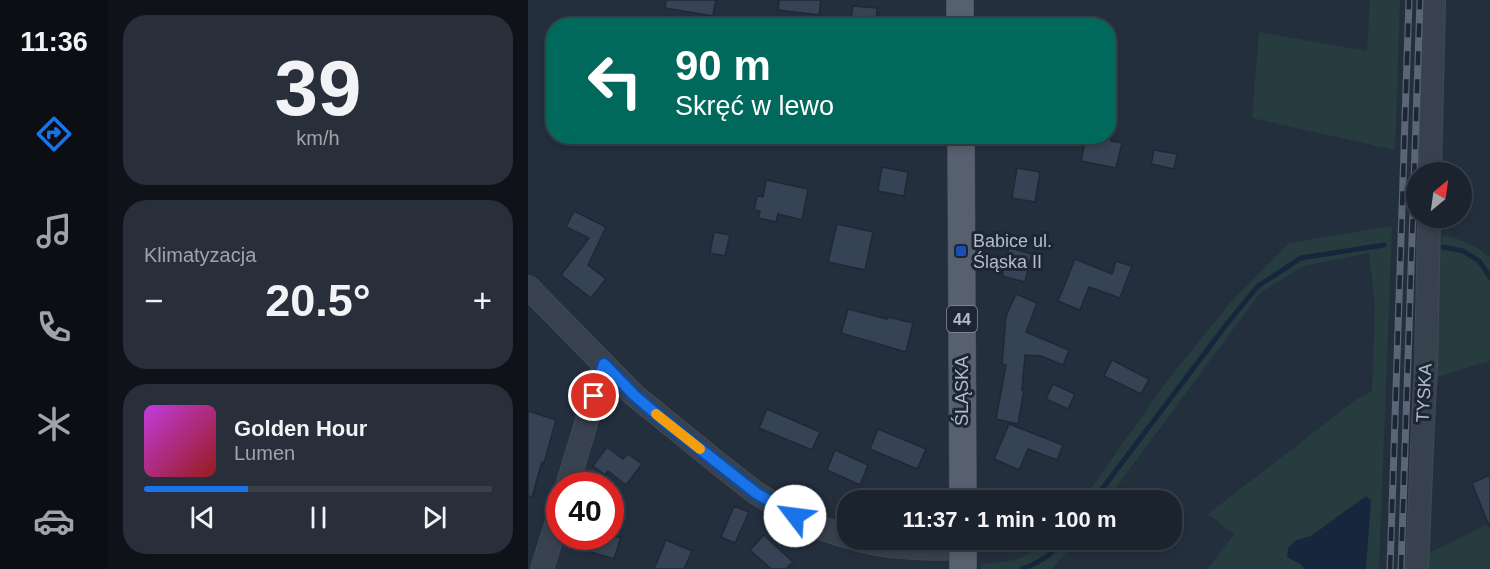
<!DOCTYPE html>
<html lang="pl">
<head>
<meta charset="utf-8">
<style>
  :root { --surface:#1b232e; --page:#282f3a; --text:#f1f3f6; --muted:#a0a4aa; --line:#39404a; --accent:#1a73e8 }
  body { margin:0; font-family:Arial,sans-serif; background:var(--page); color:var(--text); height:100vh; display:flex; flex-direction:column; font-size:22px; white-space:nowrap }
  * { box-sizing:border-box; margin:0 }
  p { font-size:20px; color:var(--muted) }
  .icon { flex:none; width:33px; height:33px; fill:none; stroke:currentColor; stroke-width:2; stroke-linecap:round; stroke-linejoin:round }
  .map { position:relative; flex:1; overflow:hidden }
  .side { display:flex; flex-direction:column; gap:15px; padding:15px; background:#0f1319; width:420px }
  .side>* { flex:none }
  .top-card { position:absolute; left:18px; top:18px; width:570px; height:126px; border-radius:24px; box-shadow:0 3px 9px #0003,0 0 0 2px var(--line); background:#00695c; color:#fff; overflow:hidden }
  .needle { width:39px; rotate:29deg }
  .tools { position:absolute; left:878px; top:162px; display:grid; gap:12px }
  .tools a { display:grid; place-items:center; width:66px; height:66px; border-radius:50%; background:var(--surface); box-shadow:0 3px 9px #0003,0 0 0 2px var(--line); font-size:30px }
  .speed { position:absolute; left:18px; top:472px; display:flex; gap:12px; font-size:30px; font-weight:700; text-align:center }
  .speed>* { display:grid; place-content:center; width:78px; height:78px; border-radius:50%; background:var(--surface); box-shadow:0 3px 9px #0003,0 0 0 2px var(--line); line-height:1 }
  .speed .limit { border:9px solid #d22; background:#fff; color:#111 }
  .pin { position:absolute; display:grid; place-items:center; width:51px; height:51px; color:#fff; margin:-26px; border:3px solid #fff; border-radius:50%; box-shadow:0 2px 6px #0007 }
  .me { position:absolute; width:66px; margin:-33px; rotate:300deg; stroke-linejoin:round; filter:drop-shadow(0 0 4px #0008) }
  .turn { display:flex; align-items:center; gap:21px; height:126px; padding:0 30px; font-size:27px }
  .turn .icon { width:78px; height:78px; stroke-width:2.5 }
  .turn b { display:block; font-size:42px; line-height:51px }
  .big { font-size:45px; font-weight:700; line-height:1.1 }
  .side .tile { flex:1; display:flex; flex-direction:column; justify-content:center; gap:9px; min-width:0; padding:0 21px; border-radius:24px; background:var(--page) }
  .side .dial { align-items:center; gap:0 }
  .dial b { font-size:78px; line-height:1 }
  .song { display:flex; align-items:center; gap:18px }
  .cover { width:72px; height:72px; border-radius:9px; background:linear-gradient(135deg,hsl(290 70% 55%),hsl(0 70% 35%)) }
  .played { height:6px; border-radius:3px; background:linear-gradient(90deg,var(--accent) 30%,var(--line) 30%) }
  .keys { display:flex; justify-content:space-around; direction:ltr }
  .heat { display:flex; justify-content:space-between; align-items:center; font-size:33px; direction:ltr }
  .trip { position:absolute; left:309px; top:490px; width:345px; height:60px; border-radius:24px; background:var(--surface); box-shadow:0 3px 9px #0003,0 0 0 2px var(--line); font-weight:700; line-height:60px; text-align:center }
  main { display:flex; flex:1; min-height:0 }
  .tabs { display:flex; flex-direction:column; width:108px; justify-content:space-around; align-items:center; background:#0b0e12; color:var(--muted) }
  .tabs .icon { width:42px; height:42px }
  .tabs .on { color:var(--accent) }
  .tabs b { font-size:27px; color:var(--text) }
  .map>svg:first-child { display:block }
  .green { fill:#263c3f }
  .water { fill:#17263c }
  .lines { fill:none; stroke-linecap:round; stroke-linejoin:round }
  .stream { stroke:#17263c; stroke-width:5 }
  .building { fill:#364354; stroke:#1f2835; stroke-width:1.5 }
  .minor-casing { stroke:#414a57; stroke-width:24 }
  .major-casing { stroke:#414a57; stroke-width:28 }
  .minor { stroke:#38414e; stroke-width:22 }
  .major { stroke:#56606e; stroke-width:27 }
  .rail-casing { stroke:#5a6575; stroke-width:7 }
  .rail { stroke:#1d2633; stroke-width:4.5; stroke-dasharray:14; stroke-linecap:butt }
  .route-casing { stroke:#114b97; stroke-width:15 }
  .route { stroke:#1a73e8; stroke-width:10 }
  .slow { stroke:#f59e0b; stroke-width:10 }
  .transit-dot { fill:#1a4fb4; stroke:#1d2633; stroke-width:2 }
  .labels { text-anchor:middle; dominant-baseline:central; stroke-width:6; stroke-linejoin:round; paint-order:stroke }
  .shield { fill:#1d2633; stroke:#878f9c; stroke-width:1.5 }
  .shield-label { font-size:16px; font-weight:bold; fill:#b4bcc9 }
  .poi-label { font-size:18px; fill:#b4bcc9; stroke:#1d2633; text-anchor:start }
  .street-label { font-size:18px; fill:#b4bcc9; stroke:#1d2633 }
</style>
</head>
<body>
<main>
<nav class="tabs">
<b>11:36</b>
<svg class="icon on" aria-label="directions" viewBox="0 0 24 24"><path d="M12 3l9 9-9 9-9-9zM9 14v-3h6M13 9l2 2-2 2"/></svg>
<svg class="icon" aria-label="music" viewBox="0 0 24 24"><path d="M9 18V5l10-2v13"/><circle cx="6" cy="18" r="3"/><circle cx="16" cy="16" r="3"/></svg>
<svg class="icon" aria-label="phone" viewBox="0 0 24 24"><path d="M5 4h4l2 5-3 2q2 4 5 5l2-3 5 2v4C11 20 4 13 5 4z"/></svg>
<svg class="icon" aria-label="climate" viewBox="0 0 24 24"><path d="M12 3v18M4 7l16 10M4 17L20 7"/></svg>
<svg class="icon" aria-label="car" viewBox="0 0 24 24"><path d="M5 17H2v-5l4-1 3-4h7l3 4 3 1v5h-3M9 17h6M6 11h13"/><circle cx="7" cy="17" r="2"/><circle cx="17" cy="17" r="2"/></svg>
</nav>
<section class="side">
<div class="tile dial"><b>39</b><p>km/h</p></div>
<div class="tile"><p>Klimatyzacja</p>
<div class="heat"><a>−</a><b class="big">20.5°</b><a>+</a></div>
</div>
<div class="tile">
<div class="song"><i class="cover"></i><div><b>Golden Hour</b><p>Lumen</p></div></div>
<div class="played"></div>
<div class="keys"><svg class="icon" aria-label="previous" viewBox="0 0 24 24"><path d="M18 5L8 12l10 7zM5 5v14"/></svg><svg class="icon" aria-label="pause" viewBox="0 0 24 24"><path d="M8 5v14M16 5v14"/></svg><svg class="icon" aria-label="next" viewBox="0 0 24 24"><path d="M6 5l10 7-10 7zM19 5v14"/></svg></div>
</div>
</section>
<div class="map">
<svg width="962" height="569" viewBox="0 0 962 569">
  <rect width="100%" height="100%" fill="#242f3e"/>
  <g class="green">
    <path d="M842 0H872L867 150 724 118 731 32 839 51Z"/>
    <path d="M864 226 851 569H679L706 534 680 514 829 399 844 391 847 306 841 253 775 266 732 293 578 501H554L639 381 702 303 761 243Z"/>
    <path d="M917 235C935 240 948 246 962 258V361L909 377H902L912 251 914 237Z"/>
    <path d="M962 523V569H897V555Z"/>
    <path d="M521 540H549L524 569H453V564C486 562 495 560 521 540Z"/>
  </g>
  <path class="water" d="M838 496 843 500 838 569H777L772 564 759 557 760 548 769 540 783 536Z"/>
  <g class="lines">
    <g class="stream">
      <path d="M915 247 935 251 951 261 962 277"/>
      <path d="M565 501 698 325 730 286 773 258 856 245"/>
      <path d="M494 569C513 562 523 555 535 540"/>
    </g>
  </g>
  <g class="building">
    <path d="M138 0H188L185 16 137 8Z"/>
    <path d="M251 0H293L291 15 250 10Z"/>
    <path d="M325 6 349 8 348 26H322Z"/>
    <path d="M558 136H583V141L594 143 588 168 553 161Z"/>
    <path d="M626 150 649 154 646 169 623 164Z"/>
    <path d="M354 167 380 172 376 196 350 191Z"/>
    <path d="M489 168 512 172 507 202 484 198Z"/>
    <path d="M238 180 280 189 274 220 250 214 248 222 230 218 232 211 226 210 229 196 235 197Z"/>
    <path d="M46 211 78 227 60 265 78 279 63 298 33 275 61 238 38 227Z"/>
    <path d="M309 224 345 232 337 270 300 262Z"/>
    <path d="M186 232 202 235 197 256 182 253Z"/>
    <path d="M481 248 504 254 497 282 474 276Z"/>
    <path d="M547 259 584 274 588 261 604 266 592 298 561 287 552 310 530 301Z"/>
    <path d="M488 294 509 303 498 332 541 350 535 365 513 356 497 355 494 390H496L490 424 468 419 478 365 474 364 478 316Z"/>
    <path d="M320 309 359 319 360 317 385 323 378 352 313 333Z"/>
    <path d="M584 360 621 379 613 394 576 376Z"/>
    <path d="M525 384 547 394 540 409 518 399Z"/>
    <path d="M239 409 292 432 284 450 231 428Z"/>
    <path d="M0 411 28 420 16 463 14 462 4 497 0 496Z"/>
    <path d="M481 424 535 445 529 460 500 449 491 470 466 459Z"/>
    <path d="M350 429 398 449 389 469 342 449Z"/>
    <path d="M79 447 95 459 100 454 114 464 98 485 80 471 77 475 65 466Z"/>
    <path d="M307 450 340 465 332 485 299 470Z"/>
    <path d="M962 475V526H961L944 483Z"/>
    <path d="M206 506 221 512 207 543 193 537Z"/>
    <path d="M236 535 265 562 258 569H243L222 550Z"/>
    <path d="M63 537H93L86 559 59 551Z"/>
    <path d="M138 540 164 551 156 569H126Z"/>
  </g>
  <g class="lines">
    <g class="minor-casing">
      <g id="minor">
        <path d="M902 172 906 0"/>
        <path d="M0 287 106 395 191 464 228 493 266 516 293 528 320 537"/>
        <path d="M39 486 76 364"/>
        <path d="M330 540C365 549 399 550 435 548"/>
        <path d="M14 569 32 512"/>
        <path d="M889 569 895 423 898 366 901 218"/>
      </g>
    </g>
    <g class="major-casing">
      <g id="major">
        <path d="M432 0V26"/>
        <path d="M433 136 435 501"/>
        <path d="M435 540V569"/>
      </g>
    </g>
    <use href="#minor" class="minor"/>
    <use href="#major" class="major"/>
    <g class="rail-casing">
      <g id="rail">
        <path d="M862 569 881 0"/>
        <path d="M873 569 892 0"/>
      </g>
    </g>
    <use href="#rail" class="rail"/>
  </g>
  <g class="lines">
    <g class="route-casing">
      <path id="route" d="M66 396 76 364 106 395 134 419 228 493 267 516"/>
    </g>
    <use href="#route" class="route"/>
    <path class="slow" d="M128 414 172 449"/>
  </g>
  <rect class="transit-dot" x="427" y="245" width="12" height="12" rx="3"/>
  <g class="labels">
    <rect class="shield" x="419" y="306" width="30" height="26" rx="4.5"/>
    <g class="shield-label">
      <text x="434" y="319">44</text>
    </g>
    <g class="poi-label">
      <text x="445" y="241">Babice ul.<tspan x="445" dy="21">Śląska II</tspan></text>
    </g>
    <g class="street-label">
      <text transform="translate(434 391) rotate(-90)">ŚLĄSKA</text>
      <text transform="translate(896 393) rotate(-87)">TYSKA</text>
    </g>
  </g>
</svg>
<div class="tools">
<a><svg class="needle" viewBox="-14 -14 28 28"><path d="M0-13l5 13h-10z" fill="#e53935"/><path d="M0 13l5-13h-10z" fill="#a0a4aa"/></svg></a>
</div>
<div class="speed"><div class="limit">40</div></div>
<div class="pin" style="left:66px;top:396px;background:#d93025"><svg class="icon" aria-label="arrive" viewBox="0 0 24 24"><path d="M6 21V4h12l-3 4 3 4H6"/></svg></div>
<svg class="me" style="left:267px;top:516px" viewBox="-20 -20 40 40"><circle r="19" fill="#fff"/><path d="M0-13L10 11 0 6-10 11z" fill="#1a73e8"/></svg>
<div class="trip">11:37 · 1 min · 100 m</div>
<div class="top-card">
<div class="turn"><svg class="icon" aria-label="left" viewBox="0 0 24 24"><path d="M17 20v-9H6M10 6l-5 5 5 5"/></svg><div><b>90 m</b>Skręć w lewo</div></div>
</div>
</div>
</main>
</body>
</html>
